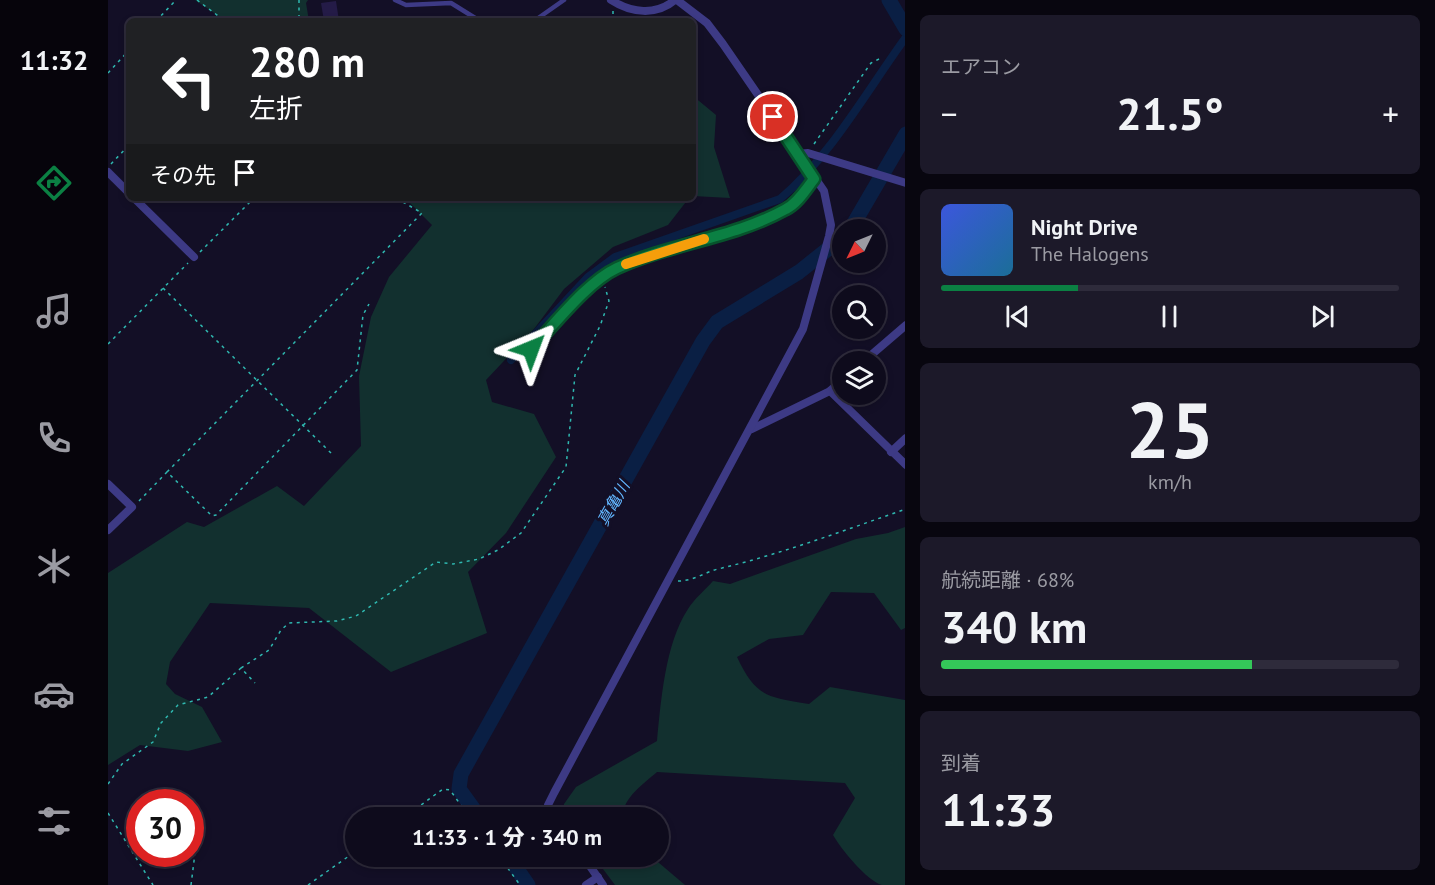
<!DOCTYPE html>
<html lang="ja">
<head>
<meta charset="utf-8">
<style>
  :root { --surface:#0e0b1c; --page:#1c1929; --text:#f1f3f6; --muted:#9b9ba3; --line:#2e2b3b; --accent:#0b8043 }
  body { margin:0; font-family:"PT Sans","Noto Sans JP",sans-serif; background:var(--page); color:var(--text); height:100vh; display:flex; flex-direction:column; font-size:22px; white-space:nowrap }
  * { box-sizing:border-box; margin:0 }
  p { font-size:20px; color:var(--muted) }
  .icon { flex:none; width:33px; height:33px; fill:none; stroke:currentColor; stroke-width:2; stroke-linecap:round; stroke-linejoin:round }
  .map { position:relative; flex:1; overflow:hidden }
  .side { display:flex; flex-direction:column; gap:15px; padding:15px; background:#08060f; width:530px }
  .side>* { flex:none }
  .hud { position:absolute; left:18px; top:18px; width:570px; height:183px; border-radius:9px; box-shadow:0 3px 9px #0003,0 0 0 2px var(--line); background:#202124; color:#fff; overflow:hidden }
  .needle { width:39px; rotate:227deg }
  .buttons { position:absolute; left:724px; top:219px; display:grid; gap:12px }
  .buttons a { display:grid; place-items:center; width:54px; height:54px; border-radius:50%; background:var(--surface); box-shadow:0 3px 9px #0003,0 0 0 2px var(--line); font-size:30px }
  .speed { position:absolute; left:18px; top:789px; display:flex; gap:12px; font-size:30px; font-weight:700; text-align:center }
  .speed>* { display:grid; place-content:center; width:78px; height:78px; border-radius:50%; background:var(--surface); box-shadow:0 3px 9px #0003,0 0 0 2px var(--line); line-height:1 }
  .speed .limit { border:9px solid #d22; background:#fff; color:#111 }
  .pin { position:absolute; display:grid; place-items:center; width:51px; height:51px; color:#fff; margin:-26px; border:3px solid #fff; border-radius:50%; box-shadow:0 2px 6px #0007 }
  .me { position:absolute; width:66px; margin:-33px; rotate:44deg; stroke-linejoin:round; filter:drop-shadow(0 0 4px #0008) }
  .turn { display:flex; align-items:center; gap:21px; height:126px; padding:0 24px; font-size:27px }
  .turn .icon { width:78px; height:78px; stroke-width:2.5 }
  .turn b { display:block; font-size:42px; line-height:51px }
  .then { display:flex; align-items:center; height:57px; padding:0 24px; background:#0003; gap:12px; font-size:22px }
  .big { font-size:45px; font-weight:800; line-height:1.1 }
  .side .widget { flex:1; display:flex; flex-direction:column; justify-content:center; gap:9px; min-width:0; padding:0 21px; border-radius:9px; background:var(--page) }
  .side .dial { align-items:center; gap:0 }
  .dial b { font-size:78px; line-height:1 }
  .song { display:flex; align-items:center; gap:18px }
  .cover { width:72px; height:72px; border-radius:9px; background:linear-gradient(135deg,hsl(230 70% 55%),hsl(200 70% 35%)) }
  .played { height:6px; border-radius:3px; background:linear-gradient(90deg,var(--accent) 30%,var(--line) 30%) }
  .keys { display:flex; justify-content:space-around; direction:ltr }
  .heat { display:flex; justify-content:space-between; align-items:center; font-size:33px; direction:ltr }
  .charge { height:9px; border-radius:4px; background:linear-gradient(90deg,#34c759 68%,var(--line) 0) }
  .trip { position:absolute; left:237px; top:807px; width:324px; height:60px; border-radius:30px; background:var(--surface); box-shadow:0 3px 9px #0003,0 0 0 2px var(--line); font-weight:800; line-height:60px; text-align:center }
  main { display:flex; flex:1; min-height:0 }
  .tabs { display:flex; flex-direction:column; width:108px; justify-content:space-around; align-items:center; background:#06040b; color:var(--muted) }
  .tabs .icon { width:42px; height:42px }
  .tabs .active { color:var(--accent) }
  .tabs b { font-size:27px; color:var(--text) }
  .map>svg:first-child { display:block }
  .green { fill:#12302f }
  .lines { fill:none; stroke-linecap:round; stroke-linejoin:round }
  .canal { stroke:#0a1f44; stroke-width:8 }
  .river { stroke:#0a1f44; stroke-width:15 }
  .building { fill:#241b47 }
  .path { stroke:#2fb8b0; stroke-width:1.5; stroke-dasharray:3 4.5; stroke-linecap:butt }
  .service { stroke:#3d3a85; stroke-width:4.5 }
  .minor { stroke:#3d3a85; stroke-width:8 }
  .route-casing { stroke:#07532c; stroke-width:15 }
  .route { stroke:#0b8043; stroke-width:10 }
  .slow { stroke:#f59e0b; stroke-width:10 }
  .labels { text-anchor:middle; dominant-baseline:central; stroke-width:6; stroke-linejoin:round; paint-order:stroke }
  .water-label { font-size:16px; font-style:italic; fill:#62b6ff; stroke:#130f26 }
</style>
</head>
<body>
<main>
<nav class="tabs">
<b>11:32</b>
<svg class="icon active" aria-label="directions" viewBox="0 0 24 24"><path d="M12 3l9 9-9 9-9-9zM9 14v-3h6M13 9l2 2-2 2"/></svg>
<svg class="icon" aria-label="music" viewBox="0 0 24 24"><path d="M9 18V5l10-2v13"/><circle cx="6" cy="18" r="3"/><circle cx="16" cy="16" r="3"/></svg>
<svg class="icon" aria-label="phone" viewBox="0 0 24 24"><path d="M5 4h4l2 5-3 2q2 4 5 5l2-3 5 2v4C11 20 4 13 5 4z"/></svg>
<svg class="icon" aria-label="climate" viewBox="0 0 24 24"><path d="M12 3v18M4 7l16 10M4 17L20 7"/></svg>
<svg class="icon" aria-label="car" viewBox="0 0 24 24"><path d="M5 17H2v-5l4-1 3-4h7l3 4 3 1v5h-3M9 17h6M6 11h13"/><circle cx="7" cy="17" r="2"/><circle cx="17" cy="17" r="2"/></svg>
<svg class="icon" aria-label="filters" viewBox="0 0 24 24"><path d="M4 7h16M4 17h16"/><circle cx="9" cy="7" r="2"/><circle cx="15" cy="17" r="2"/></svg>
</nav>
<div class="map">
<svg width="798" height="885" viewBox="0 0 798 885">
  <rect width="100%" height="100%" fill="#130f26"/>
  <g class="green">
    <path d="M87 0H200L198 3 201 21H118Z"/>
    <path d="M585 96 608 115 606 147 622 198 585 196Z"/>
    <path d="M297 198H581L560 225 505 247 456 289 426 329 378 380 384 402 426 414 448 457 398 533 360 572 379 633 283 672 201 608 102 603 62 662 58 684 67 694 94 707 114 742 80 751 32 745 0 765V573L79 522 96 527 169 486 196 506 253 446 251 376 263 317 281 277 324 225Z"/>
    <path d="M797 527V628L793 630 766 593 723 592 695 635 661 639 629 657C648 697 659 697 701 704L722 687 797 700V885C791 885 780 885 774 885 759 881 733 849 725 835L747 798 737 783 549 772C534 785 516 797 514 817H456V804L468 787 549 741C553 701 557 644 580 609 586 599 597 590 605 581L622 584 748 539 780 533Z"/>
    <path d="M486 857H544L577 885H507Z"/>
  </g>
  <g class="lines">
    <path class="canal" d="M403 360 480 277 507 257 672 199C722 157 760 89 798 37"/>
    <g class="river">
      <path d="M781 0 798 29"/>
      <path d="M742 230 798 134"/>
      <path d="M372 818 351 789 353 774 595 341 609 322 691 272 735 237"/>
      <path d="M400 856 420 885"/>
    </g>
  </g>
  <path class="building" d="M228 1 231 21H216L213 3Z"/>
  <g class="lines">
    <g class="path">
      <path d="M89 0 117 21"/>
      <path d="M191 0V21"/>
      <path d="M505 11V21"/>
      <path d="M48 21 68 0"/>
      <path d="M0 73 21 50"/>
      <path d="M706 144 763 63 771 59"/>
      <path d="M3 164 21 145"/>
      <path d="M92 252 146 198"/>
      <path d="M55 288 223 453"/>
      <path d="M0 344 80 263"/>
      <path d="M59 472 314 213 288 198"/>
      <path d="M31 501 59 472 104 516 108 515 249 370 255 315 261 304"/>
      <path d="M570 581C587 581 598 571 614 568 676 553 737 530 798 509"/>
      <path d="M133 668 161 650 173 630 181 623 229 621 248 616 328 562 345 564 371 559 390 550 413 533 458 467 467 375 492 326 501 301 497 287"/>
      <path d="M0 784 14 764 45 742 53 723 70 705 100 697 133 668 147 683"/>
      <path d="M0 813 45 885"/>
      <path d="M295 818 335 789 342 790 362 818"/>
      <path d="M391 856 412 885"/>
      <path d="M83 885 88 845 84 815"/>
      <path d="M200 885 248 851"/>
    </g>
    <g class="service">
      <path d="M287 0 298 5 343 3 372 21"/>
      <path d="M426 21 456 0"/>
    </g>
    <g class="minor">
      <path d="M503 0C523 13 548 16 567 0"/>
      <path d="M689 154 700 153 798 183"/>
      <path d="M0 172 21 193"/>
      <path d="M26 198 86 257"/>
      <path d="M423 349 493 277 535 257 625 231 679 209 706 179"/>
      <path d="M755 362 798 325"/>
      <path d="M722 391 798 465"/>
      <path d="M644 429 722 391 735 379"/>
      <path d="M783 452 798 438"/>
      <path d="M0 484 24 507 0 530"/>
      <path d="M441 818 440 805 446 793 695 329 721 236 723 225 716 191 615 44 599 23 569 0"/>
      <path d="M475 856 495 885"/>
      <path d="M478 885 490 877"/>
    </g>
  </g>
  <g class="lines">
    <g class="route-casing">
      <path id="route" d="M423 349C447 324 479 282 509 268 564 243 626 238 678 209 690 203 698 189 706 179L665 117"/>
    </g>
    <use href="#route" class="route"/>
    <path class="slow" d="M518 264 596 239"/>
  </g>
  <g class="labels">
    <g class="water-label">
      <text transform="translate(505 503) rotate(-61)">真亀川</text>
    </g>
  </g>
</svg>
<div class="buttons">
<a><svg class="needle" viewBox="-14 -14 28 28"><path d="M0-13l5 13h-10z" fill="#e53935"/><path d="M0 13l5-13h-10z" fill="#9b9ba3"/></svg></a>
<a><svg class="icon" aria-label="search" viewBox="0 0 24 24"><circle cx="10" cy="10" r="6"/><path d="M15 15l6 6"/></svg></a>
<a><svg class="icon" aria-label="layers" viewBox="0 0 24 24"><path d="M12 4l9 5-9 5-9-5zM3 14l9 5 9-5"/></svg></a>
</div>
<div class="speed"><div class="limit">30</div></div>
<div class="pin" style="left:665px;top:117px;background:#d93025"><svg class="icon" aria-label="arrive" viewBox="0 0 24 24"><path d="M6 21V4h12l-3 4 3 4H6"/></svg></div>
<svg class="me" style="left:423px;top:349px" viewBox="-20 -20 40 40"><path d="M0-17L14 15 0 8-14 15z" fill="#0b8043" stroke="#fff" stroke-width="4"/></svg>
<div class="trip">11:33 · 1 分 · 340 m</div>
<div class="hud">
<div class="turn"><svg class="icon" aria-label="left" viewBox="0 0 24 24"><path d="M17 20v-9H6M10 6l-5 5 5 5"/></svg><div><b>280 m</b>左折</div></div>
<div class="then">その先<svg class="icon" aria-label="arrive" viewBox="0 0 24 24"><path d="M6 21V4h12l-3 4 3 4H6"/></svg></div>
</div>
</div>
<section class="side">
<div class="widget"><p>エアコン</p>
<div class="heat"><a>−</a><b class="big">21.5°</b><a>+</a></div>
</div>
<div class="widget">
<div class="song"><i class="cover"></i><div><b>Night Drive</b><p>The Halogens</p></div></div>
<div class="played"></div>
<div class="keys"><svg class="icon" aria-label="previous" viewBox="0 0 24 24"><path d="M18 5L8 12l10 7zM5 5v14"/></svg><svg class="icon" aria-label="pause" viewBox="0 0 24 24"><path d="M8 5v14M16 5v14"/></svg><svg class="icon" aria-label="next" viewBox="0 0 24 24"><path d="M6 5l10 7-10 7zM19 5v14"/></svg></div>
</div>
<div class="widget dial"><b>25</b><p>km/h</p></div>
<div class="widget"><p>航続距離 · 68%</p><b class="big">340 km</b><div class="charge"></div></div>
<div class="widget"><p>到着</p><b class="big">11:33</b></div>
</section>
</main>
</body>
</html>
